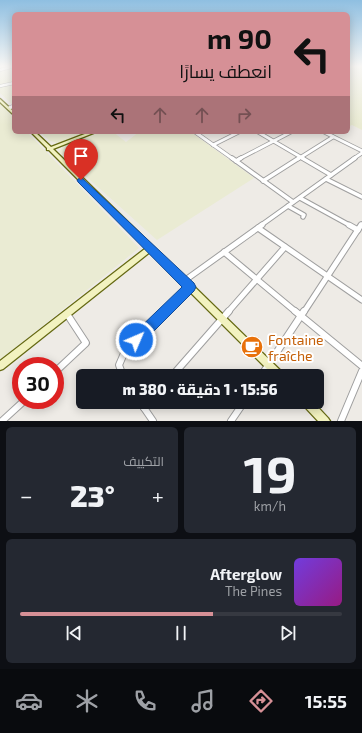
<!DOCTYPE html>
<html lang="ar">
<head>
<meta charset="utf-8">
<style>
  :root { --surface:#171b24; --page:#242831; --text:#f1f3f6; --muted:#9ea1a6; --line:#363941; --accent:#d69096 }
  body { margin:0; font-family:"Exo 2",Cairo,sans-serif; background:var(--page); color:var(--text); direction:rtl; height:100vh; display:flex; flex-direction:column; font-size:15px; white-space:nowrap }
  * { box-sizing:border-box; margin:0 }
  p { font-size:13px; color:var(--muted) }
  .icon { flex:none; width:22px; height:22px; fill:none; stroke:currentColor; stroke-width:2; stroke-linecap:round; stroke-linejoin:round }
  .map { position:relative; height:421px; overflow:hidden; direction:ltr }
  .panel { display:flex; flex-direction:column; gap:6px; padding:6px; background:#0d0f14; flex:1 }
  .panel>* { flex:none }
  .guide { position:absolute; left:12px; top:12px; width:338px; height:122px; border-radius:6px; box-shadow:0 2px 10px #0003; direction:rtl; background:#d69096; color:#111; overflow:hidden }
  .speed { position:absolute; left:12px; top:357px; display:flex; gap:8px; font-size:20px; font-weight:700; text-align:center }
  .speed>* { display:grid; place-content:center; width:52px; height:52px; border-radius:50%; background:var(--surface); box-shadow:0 2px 10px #0003; line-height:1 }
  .speed .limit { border:6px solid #d22; background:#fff; color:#111 }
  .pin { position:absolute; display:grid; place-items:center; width:34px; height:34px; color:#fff; margin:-41px -17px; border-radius:50% 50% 50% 0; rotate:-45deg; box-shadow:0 0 4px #0007 }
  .pin .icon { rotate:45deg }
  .me { position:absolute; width:44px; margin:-22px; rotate:45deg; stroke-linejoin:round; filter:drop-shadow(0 0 3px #0008) }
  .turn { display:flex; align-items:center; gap:14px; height:84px; padding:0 12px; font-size:18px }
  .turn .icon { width:52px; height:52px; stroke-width:2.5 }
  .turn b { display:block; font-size:28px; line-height:34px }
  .lanes { display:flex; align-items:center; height:38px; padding:0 12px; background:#0003; justify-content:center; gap:20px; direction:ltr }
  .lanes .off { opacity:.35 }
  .big { font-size:30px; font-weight:800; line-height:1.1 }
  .panel .card { flex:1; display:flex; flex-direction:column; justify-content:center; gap:6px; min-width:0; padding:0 14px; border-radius:6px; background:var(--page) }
  .panel .dial { align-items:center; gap:0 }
  .dial b { font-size:52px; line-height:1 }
  .song { display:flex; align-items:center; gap:12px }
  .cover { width:48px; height:48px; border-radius:6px; background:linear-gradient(135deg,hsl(260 70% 55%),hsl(310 70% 35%)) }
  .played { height:4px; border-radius:2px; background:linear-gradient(90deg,var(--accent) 60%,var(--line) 60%) }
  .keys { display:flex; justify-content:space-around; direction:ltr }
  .heat { display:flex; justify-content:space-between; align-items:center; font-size:22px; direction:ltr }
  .panel .tiles { flex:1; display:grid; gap:6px; grid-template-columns:1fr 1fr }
  .card:last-child { grid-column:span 2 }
  .trip { position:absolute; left:76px; top:369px; width:248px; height:40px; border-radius:6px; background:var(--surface); box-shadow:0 2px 10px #0003; font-weight:800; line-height:40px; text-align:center; direction:rtl }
  .tabs { display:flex; height:64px; justify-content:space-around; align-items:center; background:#090b0e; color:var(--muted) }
  .tabs .icon { width:28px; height:28px }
  .tabs .current { color:var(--accent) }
  .tabs b { font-size:18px; color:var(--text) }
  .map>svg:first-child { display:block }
  .farmland { fill:#eaebd3 }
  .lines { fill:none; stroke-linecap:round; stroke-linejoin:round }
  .street-far4-casing { stroke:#9f9f9f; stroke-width:3.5 }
  .street-far3-casing { stroke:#9f9f9f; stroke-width:4.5 }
  .street-far2-casing { stroke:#9f9f9f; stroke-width:5.5 }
  .street-far1-casing { stroke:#9f9f9f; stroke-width:7 }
  .street-casing { stroke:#9f9f9f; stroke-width:8 }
  .secondary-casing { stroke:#656912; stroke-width:2.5 }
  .street-far4 { stroke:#fff; stroke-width:2.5 }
  .street-far3 { stroke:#fff; stroke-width:3 }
  .street-far2 { stroke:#fff; stroke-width:3.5 }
  .street-far1 { stroke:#fff; stroke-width:5 }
  .street { stroke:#fff; stroke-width:6 }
  .secondary { fill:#f2f2c0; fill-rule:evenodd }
  .route { fill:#1a73e8; stroke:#114b97 }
  .labels { text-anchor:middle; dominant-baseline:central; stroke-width:4; stroke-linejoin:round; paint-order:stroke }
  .near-food-label { font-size:14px; fill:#c56008; stroke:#fff; text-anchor:start }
</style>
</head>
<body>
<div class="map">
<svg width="362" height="421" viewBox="0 0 362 421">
  <rect width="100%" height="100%" fill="#eeebe6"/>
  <g class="farmland">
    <path d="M348 66H362V130L352 125 348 127Z"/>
    <path d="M14 67V106L0 93V70Z"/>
    <path d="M0 103 14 118V132H27L139 248 0 360Z"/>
    <path d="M40 132H88L59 143 50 141Z"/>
    <path d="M102 132H113L126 142 139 132H191L254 178 157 240 59 152 64 145Z"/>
  </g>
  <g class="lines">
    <g class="street-far4-casing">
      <g id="street-far4">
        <path d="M0 70 14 66"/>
        <path d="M0 86 14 83"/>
        <path d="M12 107 14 106"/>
      </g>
    </g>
    <g class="street-far3-casing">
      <g id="street-far3">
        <path d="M9 108 14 106"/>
        <path d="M195 132 233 159"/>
        <path d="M258 132 304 159"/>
        <path d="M324 132 362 151"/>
        <path d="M213 145 239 132"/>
        <path d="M239 159 291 132"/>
        <path d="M298 159 333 137"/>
        <path d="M353 159 362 153"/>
      </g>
    </g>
    <g class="street-far2-casing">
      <g id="street-far2">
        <path d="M232 158 293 202"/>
        <path d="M302 158 331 175"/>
        <path d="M236 161 241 158"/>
        <path d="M326 179 362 197"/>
        <path d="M263 181 299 158"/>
        <path d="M300 198 351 226"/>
        <path d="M288 206 304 215 303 217"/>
        <path d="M260 226 355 158"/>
        <path d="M361 226 362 224"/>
      </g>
    </g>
    <g class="street-far1-casing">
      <g id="street-far1">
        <path d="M349 225 358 230"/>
        <path d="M258 228 362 300"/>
        <path d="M224 252 296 312"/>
        <path d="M184 281 262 225"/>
        <path d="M165 312 190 287"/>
        <path d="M228 312 285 247"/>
        <path d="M304 312 361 225"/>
      </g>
    </g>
    <g class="street-casing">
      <g id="street">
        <path d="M295 311 362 366"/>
        <path d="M55 372 86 343 67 314"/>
        <path d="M123 376 119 365 125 351 166 311"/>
        <path d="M172 376 229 311"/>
        <path d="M261 376 304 311"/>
        <path d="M140 402 153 421"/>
        <path d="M144 408 149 402"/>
        <path d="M2 421 25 400"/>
        <path d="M231 421 244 402"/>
        <path d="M341 421 362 371"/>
      </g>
    </g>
    <g class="secondary-casing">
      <g id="secondary">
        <path d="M0 99 14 112V115L0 102Z"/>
        <path d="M31 132H35L51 147 90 132H96L53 149 283 373 284 376H274L150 252 3 369 0 370V361L146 248 49 150H47V148Z"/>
        <path d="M301 402H313L328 418 330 421H318L303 405Z"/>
      </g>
    </g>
    <use href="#street-far4" class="street-far4"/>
    <use href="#street-far3" class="street-far3"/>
    <use href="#street-far2" class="street-far2"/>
    <use href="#street-far1" class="street-far1"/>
    <use href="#street" class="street"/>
    <use href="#secondary" class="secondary"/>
  </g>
  <linearGradient id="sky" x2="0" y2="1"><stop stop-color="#8fbfe1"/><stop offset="0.53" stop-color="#f7f6f4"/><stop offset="1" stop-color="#f7f6f4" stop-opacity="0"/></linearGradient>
  <rect width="362" height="125" fill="url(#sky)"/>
  <path class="route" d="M81 177 194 283 196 287 194 291 140 345 136 347 131 345 129 340 131 336 182 287 78 182 77 180Z"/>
  <defs>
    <g id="cafe-disc" transform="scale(1.15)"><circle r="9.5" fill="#e8710a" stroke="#fff"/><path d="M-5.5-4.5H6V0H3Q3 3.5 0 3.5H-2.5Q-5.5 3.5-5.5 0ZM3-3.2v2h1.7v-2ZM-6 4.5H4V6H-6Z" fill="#fff"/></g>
  </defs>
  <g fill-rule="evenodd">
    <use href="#cafe-disc" x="252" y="347"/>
  </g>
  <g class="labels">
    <g class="near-food-label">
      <text x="268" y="339">Fontaine<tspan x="268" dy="16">fraîche</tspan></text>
    </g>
  </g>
</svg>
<div class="speed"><div class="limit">30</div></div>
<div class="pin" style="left:81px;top:180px;background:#d93025"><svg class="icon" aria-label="arrive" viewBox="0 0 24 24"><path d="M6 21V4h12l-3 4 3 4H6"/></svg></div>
<svg class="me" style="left:136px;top:340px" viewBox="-20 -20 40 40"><circle r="17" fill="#1a73e8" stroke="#fff" stroke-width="3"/><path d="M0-11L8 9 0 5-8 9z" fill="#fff"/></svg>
<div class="trip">15:56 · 1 دقيقة · 380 m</div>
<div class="guide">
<div class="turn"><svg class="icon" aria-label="left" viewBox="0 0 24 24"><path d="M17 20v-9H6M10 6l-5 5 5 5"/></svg><div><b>90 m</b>انعطف يسارًا</div></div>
<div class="lanes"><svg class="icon" aria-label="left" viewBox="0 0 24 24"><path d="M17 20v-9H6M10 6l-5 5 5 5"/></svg><svg class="icon off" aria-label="ahead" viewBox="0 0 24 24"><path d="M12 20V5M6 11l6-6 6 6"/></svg><svg class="icon off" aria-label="ahead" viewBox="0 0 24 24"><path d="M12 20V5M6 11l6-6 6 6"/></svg><svg class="icon off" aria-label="right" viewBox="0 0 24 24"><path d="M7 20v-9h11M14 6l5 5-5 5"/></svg></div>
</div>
</div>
<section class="panel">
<div class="tiles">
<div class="card dial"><b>19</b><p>km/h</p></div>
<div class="card"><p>التكييف</p>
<div class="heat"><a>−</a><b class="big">23°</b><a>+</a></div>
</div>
<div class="card">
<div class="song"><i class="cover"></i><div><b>Afterglow</b><p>The Pines</p></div></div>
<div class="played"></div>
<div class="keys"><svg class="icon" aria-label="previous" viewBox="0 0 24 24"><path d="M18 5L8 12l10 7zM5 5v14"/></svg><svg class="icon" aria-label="pause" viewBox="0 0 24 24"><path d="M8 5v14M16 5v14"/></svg><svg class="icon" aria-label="next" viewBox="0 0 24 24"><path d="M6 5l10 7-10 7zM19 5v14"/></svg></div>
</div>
</div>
</section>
<nav class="tabs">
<b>15:55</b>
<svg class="icon current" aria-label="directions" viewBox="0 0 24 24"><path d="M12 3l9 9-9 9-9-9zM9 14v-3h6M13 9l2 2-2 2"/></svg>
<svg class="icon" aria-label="music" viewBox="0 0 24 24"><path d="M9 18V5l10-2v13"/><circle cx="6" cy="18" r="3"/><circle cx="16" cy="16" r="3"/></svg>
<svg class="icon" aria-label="phone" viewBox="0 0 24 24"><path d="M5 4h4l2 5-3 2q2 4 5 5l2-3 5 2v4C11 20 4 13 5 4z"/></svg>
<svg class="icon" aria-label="climate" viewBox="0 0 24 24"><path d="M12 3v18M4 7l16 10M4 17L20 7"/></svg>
<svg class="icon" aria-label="car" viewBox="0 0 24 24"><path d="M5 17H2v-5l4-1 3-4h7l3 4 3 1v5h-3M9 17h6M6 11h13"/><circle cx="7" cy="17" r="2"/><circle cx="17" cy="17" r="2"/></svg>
</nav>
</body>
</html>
